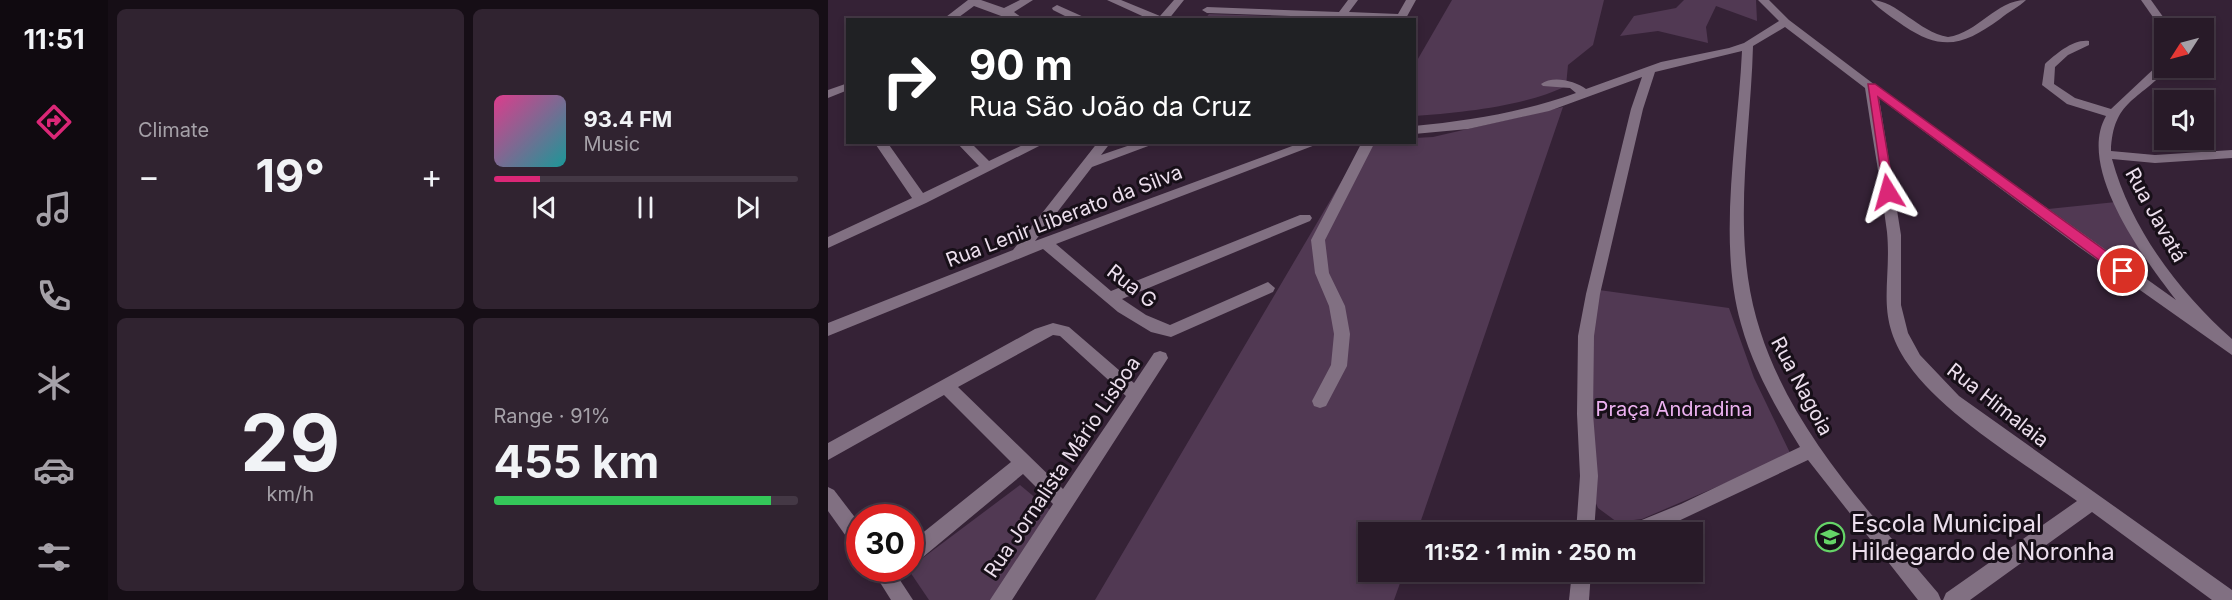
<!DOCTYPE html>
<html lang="en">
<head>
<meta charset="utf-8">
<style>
  :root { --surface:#281a28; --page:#302330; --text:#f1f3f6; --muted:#a5a1a8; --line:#443845; --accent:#db2777 }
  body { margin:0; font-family:Inter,sans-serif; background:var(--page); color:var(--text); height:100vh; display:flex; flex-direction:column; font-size:22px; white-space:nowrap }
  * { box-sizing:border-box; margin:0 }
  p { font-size:20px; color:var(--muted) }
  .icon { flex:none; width:33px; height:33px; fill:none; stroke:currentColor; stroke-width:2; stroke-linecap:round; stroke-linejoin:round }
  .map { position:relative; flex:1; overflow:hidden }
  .details { display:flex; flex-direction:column; gap:9px; padding:9px; background:#160e16; width:720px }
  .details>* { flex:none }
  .hud { position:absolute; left:18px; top:18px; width:570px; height:126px; border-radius:0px; box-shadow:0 3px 9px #0003,0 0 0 2px var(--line); background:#202124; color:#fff; overflow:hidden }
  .needle { width:39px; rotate:234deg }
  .fabs { position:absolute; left:1326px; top:18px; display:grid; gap:12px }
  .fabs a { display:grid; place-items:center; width:60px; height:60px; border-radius:0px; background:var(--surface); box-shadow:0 3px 9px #0003,0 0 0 2px var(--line); font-size:30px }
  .speed { position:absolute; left:18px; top:504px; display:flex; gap:12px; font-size:30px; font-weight:700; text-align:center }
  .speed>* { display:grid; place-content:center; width:78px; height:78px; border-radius:50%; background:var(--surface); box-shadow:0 3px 9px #0003,0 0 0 2px var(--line); line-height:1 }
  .speed .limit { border:9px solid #d22; background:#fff; color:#111 }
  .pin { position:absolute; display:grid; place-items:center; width:51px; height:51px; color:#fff; margin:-26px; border:3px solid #fff; border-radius:50%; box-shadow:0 2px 6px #0007 }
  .me { position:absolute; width:66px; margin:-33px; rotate:352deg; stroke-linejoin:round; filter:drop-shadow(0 0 4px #0008) }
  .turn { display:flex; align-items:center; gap:21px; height:126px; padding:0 24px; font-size:27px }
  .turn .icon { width:78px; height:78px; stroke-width:2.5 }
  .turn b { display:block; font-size:42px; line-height:51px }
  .big { font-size:45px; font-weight:700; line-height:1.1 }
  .details .card { flex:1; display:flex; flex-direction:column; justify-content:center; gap:9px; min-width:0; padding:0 21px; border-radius:9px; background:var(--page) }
  .details .dial { align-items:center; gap:0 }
  .dial b { font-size:78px; line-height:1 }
  .song { display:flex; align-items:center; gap:18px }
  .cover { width:72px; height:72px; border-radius:9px; background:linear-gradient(135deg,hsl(330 70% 55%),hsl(180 70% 35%)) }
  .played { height:6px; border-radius:3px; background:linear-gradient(90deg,var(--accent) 15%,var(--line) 15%) }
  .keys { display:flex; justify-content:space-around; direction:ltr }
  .heat { display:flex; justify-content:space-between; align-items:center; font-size:33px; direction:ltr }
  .charge { height:9px; border-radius:4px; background:linear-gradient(90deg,#34c759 91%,var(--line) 0) }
  .details .tiles { flex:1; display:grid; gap:9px; grid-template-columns:repeat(2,1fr) }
  .trip { position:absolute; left:530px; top:522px; width:345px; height:60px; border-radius:0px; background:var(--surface); box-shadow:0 3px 9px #0003,0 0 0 2px var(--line); font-weight:700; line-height:60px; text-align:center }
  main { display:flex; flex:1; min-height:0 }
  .dock { display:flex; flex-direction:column; width:108px; justify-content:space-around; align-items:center; background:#100a10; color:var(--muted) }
  .dock .icon { width:42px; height:42px }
  .dock .selected { color:var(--accent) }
  .dock b { font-size:27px; color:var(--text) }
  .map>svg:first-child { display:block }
  .green { fill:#513953 }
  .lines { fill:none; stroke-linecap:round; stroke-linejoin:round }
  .minor { fill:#817082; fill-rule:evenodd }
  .route { fill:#db2777; stroke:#8e194d; stroke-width:1.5 }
  .labels { text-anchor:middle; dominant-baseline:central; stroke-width:6; stroke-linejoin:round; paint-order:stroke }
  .street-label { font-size:20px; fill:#ecdfed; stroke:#170f18 }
  .park-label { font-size:20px; fill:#edb2f1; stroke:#170f18 }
  .near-poi-label { font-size:24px; fill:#ecdfed; stroke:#170f18; text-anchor:start }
</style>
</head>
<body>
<main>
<nav class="dock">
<b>11:51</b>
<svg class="icon selected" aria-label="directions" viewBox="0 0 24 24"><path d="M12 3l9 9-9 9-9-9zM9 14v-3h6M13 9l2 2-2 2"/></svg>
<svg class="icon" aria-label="music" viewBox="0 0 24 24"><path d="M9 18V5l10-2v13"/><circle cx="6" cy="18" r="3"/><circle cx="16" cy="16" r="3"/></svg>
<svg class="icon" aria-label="phone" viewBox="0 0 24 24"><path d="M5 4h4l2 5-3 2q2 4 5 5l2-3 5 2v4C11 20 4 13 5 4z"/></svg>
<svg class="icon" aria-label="climate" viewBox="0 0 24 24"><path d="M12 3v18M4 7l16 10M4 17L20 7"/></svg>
<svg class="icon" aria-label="car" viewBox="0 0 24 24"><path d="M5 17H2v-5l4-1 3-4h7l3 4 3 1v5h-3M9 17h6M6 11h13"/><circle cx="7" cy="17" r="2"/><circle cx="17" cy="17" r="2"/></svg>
<svg class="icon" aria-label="filters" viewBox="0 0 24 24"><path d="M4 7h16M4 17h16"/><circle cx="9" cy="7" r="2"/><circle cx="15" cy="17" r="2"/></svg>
</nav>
<section class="details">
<div class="tiles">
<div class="card"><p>Climate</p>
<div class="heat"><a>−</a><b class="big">19°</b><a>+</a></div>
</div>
<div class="card">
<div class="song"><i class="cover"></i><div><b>93.4 FM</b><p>Music</p></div></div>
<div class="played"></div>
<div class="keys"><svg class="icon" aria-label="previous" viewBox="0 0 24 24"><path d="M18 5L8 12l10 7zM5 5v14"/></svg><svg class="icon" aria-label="pause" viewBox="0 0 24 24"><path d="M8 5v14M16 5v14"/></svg><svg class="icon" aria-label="next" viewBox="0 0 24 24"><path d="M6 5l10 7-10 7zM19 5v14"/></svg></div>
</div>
<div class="card dial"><b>29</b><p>km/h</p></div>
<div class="card"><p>Range · 91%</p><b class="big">455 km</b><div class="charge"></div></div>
</div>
</section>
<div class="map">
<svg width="1404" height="600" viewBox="0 0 1404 600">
  <rect width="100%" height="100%" fill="#352236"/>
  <g class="green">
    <path d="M624 0H776L765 45 740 65 738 86C698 106 631 113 587 116V64Z"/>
    <path d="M856 0H928L929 21 888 6 878 27 880 43 830 31 792 36 806 16 848 8Z"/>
    <path d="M381 14 540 19H377Z"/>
    <path d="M735 107 589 532H540V572H576L566 600H267L536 143 586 142 587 138 605 137Z"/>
    <path d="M1288 202 1318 259C1291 274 1242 226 1220 209Z"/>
    <path d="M771 290 901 308 926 378 963 455 814 519 789 522 770 508 765 497 763 323Z"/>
    <path d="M192 485 228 515 166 600H101L80 569Z"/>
  </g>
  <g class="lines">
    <g class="minor">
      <path d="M140 0H153L176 8 192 0H205L186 12 197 20H184L146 6 127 20H114Z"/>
      <path d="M279 0H293L332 16 346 0H356L340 20H323Z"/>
      <path d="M520 0H530L521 12 570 14 578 0H588L577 20 379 13 374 10 379 7 511 12Z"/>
      <path d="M930 0H941L961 20 1047 85 1348 300C1317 260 1248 168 1278 116L1239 104 1214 85 1217 64C1228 54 1245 39 1261 41V45L1240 55 1227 67 1226 84 1247 98 1283 109 1332 63 1336 62V68H1340C1311 101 1285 100 1283 151L1327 155 1404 150V158L1327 163 1284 159C1303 229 1351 292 1404 339V355L1251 247 1051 98 1073 235V305L1080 333 1092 355 1131 396 1404 590V600H1384L1264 512 1142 600H1115L1118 593 1249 501C1199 465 1114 414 1080 364 1046 315 1064 284 1059 232 1053 184 1044 136 1037 88L957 27 925 46C923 122 909 202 920 278 938 405 1031 499 1110 593L1113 600H1090L980 460 827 532H797L799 526 853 504 972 447C948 408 925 368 913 324 889 239 910 137 914 51L827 72 815 109 772 294 766 336 765 414 770 476 766 532H748L752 476 749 414 750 336 758 294 803 109 814 77 721 111 640 129 586 134V126C642 121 695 112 748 93L742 88 715 86 713 84C725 75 747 81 758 89L833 62 901 48 916 43 951 21Z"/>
      <path d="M1043 0C1069 0 1090 32 1120 37 1150 33 1168 0 1198 0 1191 7 1180 12 1172 19 1136 45 1115 52 1076 26 1065 18 1052 10 1043 0Z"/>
      <path d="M1313 0H1323L1343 28 1334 30Z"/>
      <path d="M229 5 258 18 259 20H245L225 10 224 8Z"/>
      <path d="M20 83V90L0 98V90Z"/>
      <path d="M46 142H59L95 193 151 166 128 142H142L161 161 201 142H219L98 203 0 248V237L84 198Z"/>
      <path d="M270 142H283L273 155 311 142H331L264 167 207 241 475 142H495L228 244 283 291 472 215H482L484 218 482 221 294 299 318 315 342 325 440 282 447 288 445 292 343 337 323 332 290 312 215 249 0 336V323L185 250Z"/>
      <path d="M534 142H547L497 240 501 273 517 306 522 334 519 366 498 406 492 408 486 406 484 401 503 365 506 334 501 306 487 273 483 240Z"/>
      <path d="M225 323 241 327 306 383 326 353 332 351 338 353 340 358 184 600H162L225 504 195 474 89 562 82 564V543L183 462 116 395 0 460V443L207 329ZM225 335 232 336 298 396 235 489 130 387Z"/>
      <path d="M0 487 6 490 32 524V549L25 546 0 511Z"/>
      <path d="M625 522 646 526 648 532H616L618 525Z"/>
      <path d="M43 568H64L85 600H63Z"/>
      <path d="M744 572H763L761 600H741Z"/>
    </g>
  </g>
  <path class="route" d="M1040 84H1047L1300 267V274H1290L1050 97 1066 192 1060 196 1056 195Z"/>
  <defs>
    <g id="school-ring" transform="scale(1.5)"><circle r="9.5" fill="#170f18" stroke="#65d467" stroke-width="1.5"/><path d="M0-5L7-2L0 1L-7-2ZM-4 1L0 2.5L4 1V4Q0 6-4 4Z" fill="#65d467"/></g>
  </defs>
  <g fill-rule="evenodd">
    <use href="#school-ring" x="1002" y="537"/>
  </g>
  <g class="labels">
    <g class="street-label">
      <text transform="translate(1328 215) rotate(61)">Rua Javatá</text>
      <text transform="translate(236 216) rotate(-21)">Rua Lenir Liberato da Silva</text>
      <text transform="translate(304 286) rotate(38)">Rua G</text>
      <text transform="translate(974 386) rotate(62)">Rua Nagoia</text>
      <text transform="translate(1170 405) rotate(38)">Rua Himalaia</text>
      <text transform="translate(234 467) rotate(-56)">Rua Jornalista Mário Lisboa</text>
    </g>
    <g class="park-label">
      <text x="846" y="409">Praça Andradina</text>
    </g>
    <g class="near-poi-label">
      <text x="1023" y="523">Escola Municipal<tspan x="1023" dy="28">Hildegardo de Noronha</tspan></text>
    </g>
  </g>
</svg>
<div class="fabs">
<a><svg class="needle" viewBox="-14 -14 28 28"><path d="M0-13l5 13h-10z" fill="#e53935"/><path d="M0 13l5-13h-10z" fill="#a5a1a8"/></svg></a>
<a><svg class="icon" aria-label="sound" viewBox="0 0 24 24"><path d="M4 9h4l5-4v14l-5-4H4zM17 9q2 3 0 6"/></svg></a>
</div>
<div class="speed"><div class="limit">30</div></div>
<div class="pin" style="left:1295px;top:271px;background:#d93025"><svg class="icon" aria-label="arrive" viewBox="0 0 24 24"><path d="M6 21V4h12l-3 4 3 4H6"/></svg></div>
<svg class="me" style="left:1060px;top:192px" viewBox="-20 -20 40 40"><path d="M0-17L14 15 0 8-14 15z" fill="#db2777" stroke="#fff" stroke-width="4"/></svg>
<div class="trip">11:52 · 1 min · 250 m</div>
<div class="hud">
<div class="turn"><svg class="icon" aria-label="right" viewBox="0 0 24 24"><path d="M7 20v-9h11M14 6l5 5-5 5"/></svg><div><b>90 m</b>Rua São João da Cruz</div></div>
</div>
</div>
</main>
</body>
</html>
